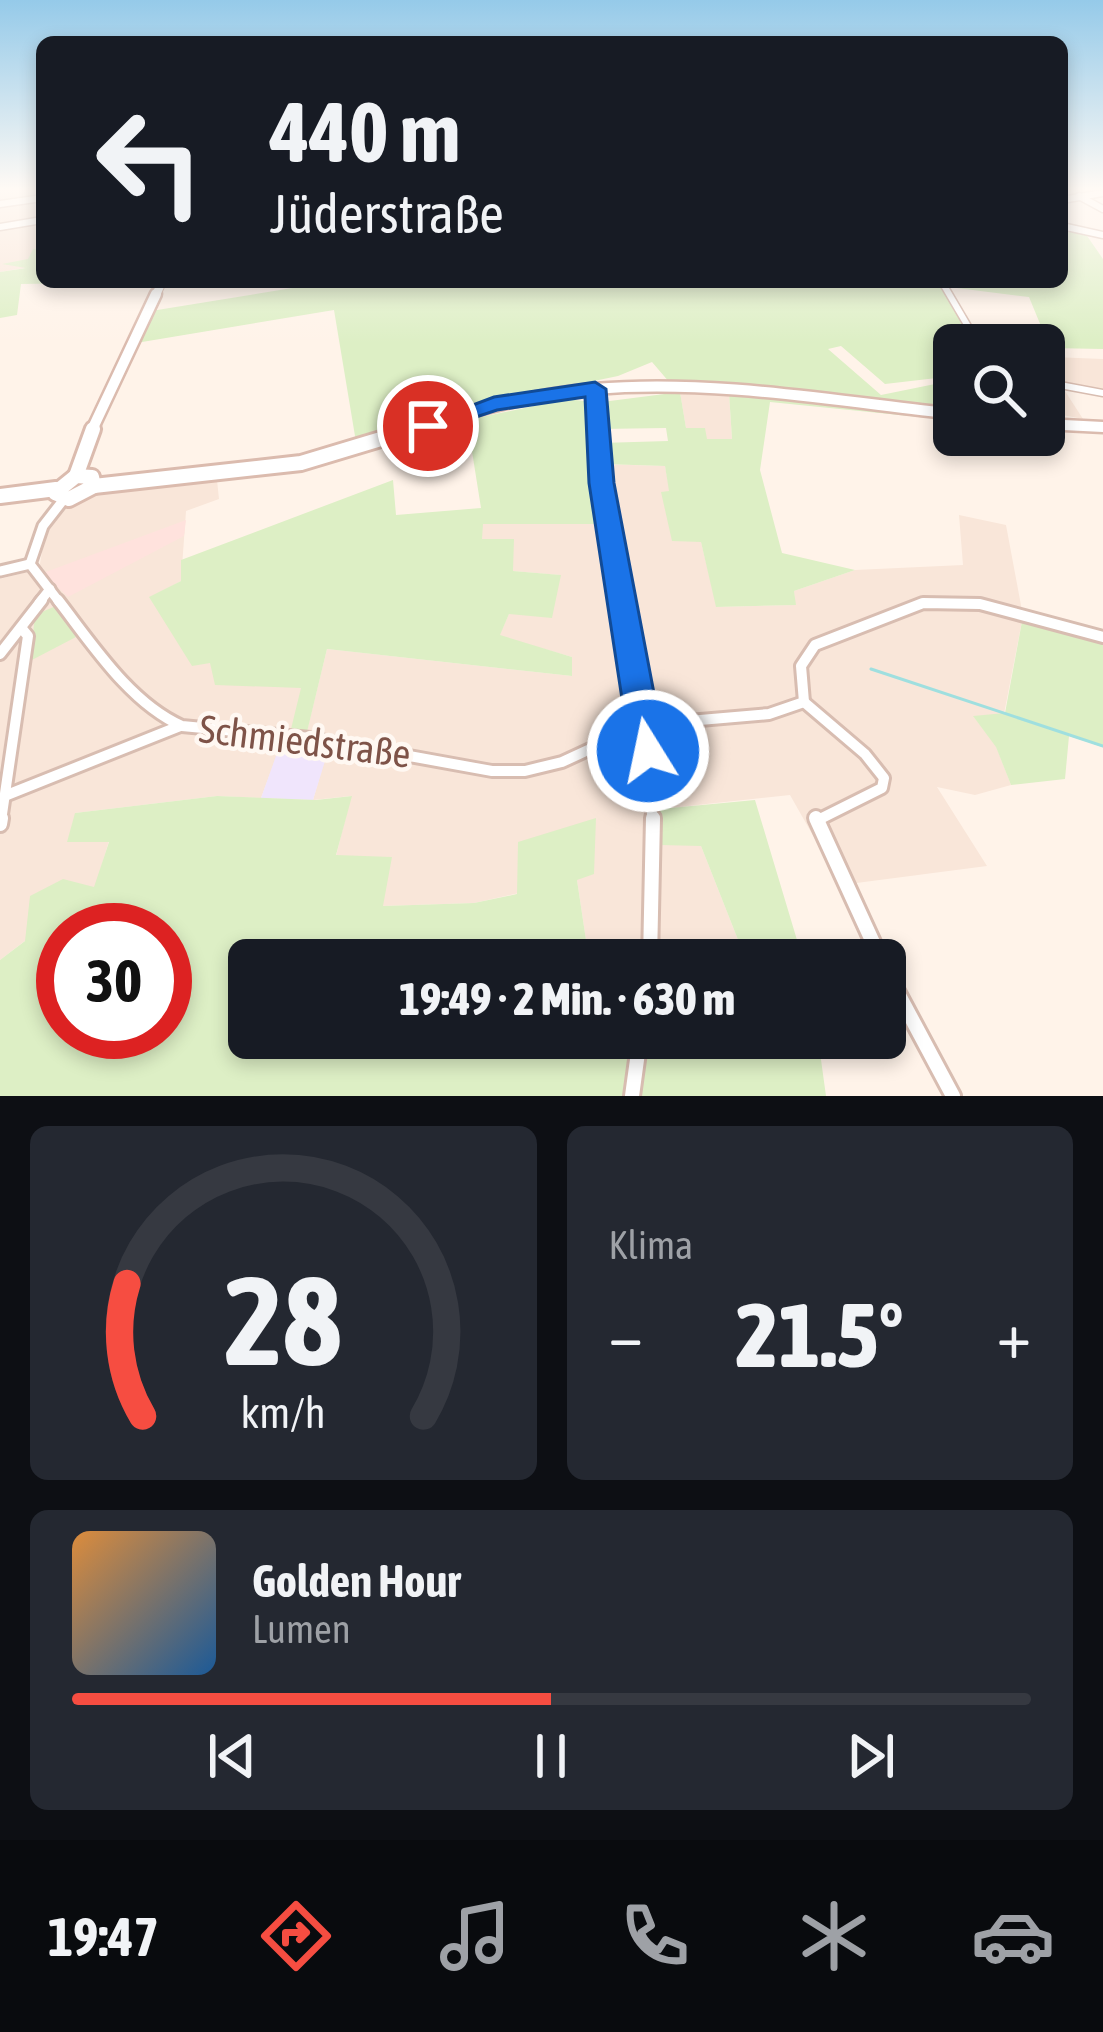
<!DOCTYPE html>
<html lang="de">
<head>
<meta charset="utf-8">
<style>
  :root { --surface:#171b24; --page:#242831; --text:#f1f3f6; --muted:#9ea1a6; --line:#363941; --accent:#f64d41 }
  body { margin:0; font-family:"Asap Condensed",sans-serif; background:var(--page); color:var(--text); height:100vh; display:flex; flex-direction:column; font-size:45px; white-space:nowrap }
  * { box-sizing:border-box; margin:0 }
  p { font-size:39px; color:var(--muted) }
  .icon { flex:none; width:66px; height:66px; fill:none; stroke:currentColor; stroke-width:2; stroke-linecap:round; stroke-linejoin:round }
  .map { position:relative; height:1096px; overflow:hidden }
  .side { display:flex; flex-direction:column; gap:30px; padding:30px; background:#0d0f14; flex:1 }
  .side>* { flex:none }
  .hud { position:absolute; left:36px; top:36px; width:1032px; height:252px; border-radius:18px; box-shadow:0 6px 18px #0003; background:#171b24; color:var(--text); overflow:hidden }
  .controls { position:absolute; left:933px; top:324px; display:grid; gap:24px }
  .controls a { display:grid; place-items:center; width:132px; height:132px; border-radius:18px; background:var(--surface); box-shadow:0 6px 18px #0003; font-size:60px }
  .speed { position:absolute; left:36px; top:903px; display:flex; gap:24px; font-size:60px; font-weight:700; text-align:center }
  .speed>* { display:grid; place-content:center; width:156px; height:156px; border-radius:50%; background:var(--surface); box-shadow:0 6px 18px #0003; line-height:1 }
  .speed .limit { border:18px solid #d22; background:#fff; color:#111 }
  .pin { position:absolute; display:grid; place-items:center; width:102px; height:102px; color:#fff; margin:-51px; border:6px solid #fff; border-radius:50%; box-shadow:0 3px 12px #0007 }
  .me { position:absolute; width:132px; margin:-66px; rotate:350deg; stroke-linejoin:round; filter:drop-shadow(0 0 9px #0008) }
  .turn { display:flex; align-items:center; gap:42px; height:252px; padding:0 36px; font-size:54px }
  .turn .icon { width:156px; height:156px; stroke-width:2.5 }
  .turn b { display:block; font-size:84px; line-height:102px }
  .big { font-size:90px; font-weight:800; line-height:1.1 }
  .side .widget { flex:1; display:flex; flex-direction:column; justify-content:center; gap:18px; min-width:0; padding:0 42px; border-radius:18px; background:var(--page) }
  .side .dial { align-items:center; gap:0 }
  .dial svg { height:312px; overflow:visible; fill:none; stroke:var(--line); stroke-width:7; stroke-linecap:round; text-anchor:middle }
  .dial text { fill:var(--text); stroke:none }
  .song { display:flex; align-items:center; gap:36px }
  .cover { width:144px; height:144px; border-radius:18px; background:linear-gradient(135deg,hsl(30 70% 55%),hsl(210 70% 35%)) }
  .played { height:12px; border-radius:6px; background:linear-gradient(90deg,var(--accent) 50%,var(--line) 50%) }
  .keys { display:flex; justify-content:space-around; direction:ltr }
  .heat { display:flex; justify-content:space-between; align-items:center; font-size:66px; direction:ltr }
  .side .tiles { flex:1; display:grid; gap:30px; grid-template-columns:1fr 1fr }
  .widget:last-child { grid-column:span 2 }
  .trip { position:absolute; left:228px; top:939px; width:678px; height:120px; border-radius:18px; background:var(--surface); box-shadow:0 6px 18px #0003; font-weight:800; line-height:120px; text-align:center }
  .menu { display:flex; height:192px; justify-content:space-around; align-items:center; background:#090b0e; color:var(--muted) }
  .menu .icon { width:84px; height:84px }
  .menu .active { color:var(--accent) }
  .menu b { font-size:54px; color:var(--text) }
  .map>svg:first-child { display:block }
  .residential { fill:#f9e6d9 }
  .commercial { fill:#ffe2dd }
  .education { fill:#f0e5fc }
  .green { fill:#ddefc5; fill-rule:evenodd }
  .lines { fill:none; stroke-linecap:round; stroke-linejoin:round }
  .stream { stroke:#9fdfdf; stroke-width:3 }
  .street-far3-casing { stroke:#d8bdb1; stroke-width:9 }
  .street-far2-casing { stroke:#d8bdb1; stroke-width:15 }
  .street-far1-casing { stroke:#d8bdb1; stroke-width:16 }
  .street-casing { stroke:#d8bdb1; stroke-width:20 }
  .secondary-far2-casing { stroke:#dbbbae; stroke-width:10 }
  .secondary-far1-casing { stroke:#dbbbae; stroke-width:15 }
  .secondary-casing { stroke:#dbbbae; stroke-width:20 }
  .street-far3 { stroke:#fff; stroke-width:6 }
  .street-far2 { stroke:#fff; stroke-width:9 }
  .street-far1 { stroke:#fff; stroke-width:10 }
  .street { stroke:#fff; stroke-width:14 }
  .secondary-far2 { stroke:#fff; stroke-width:8 }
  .secondary-far1 { stroke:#fff; stroke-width:10 }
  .secondary { stroke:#fff; stroke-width:14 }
  .route { fill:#1a73e8; stroke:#114b97; stroke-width:3 }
  .labels { text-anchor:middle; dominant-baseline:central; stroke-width:9; stroke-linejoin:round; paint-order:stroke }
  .near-street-label { font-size:39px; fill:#7e5348; stroke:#fff8f2 }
</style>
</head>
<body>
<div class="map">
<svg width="1103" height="1096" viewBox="0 0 1103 1096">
  <rect width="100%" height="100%" fill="#fff3e9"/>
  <g class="residential">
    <path d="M0 190H42V248L33 249 31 258 42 257V265L0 272Z"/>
    <path d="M1053 357 1103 359V396L1063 388 1083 419 1052 413 1044 402V379L1061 381Z"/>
    <path d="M680 392 729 393 732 440 706 439 686 428Z"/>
    <path d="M596 464 665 466 670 492H662L701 542 717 607 795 605 794 591 855 570 963 565 959 515 1006 525 1023 616 1004 714 974 717 996 746 1011 785 975 795 937 787 987 866 841 885 790 795 661 809 701 846 746 960H589L577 880 474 903 382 906 336 856 351 796 313 800 328 748 282 742 261 798 217 796 75 813 109 841 95 887 0 960V579L39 569 45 535 57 513 96 493 217 480 219 499 186 511 181 581 150 598 210 663 301 687 307 731 327 649 572 676V657L499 636 509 614 560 575 513 571 481 539 482 524H604Z"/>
  </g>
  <path class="commercial" d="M186 520 184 536 68 597 43 573Z"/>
  <path class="education" d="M281 742 329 748 313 800 261 798Z"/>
  <g class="green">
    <path d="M1062 227 1085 233 1103 259V349L1050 348 1029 297 949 287 944 282H1062Z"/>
    <path d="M42 248V282H150L21 284 17 315 0 318V272L26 268 2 264 28 259 33 249Z"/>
    <path d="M329 282H934L944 289 975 345H954V376L885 384 841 346 828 349 881 395 940 383 946 405 942 408 670 383 652 362 618 376 492 402 357 448 334 310 136 343 151 311Z"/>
    <path d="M680 392 686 428H705L707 439H732L729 393 944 419 950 431 939 419 770 402 760 470 782 553 855 570 794 591 796 605 716 607 701 542 672 541 661 492 669 491 665 466 603 464 601 443 668 441 666 428 600 429 602 402Z"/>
    <path d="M568 399 591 402 604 524H483L482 539H514L513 571 561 575 552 618 509 614 500 635 572 657V676L327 649 307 732 291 729 301 688 215 685 210 663 192 666 149 597 181 581V560L393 480 396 515 481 508 467 420Z"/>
    <path d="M58 605 76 637 30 661 35 615Z"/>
    <path d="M1023 616 1103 639V747L1069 736 1065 779 1011 785 996 747 973 716 1005 713Z"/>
    <path d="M217 796 316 800 352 796 336 855 392 857 383 906 474 903 517 894 518 842 596 818 594 874 577 880 589 960H249V1038H818L826 1096H0V960L25 941 30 896 63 879 94 887 109 842H67L75 813ZM63 930H165V1032H63Z"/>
    <path d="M755 800 803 960H746L701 846 660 845V809Z"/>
  </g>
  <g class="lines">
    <path class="stream" d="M871 669 1103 746"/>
    <g class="street-far3-casing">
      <g id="street-far3">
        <path d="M1079 196 1103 209"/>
        <path d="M1062 200 1103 193"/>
        <path d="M0 204 42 198"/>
        <path d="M1062 226 1103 235"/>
        <path d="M0 227 42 220"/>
        <path d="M942 282 979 345"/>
        <path d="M1044 382 1103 393"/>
        <path d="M595 389 599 432"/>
        <path d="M950 414 945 386 954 379"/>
      </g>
    </g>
    <g class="street-far2-casing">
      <g id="street-far2">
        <path d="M599 429 623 603"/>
        <path d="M30 564 60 603"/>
        <path d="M30 564 43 526 64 499"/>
        <path d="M0 571 30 564"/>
        <path d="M39 603 50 589"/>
      </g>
    </g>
    <g class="street-far1-casing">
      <g id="street-far1">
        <path d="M58 600C92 644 130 703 182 726L310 738 492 771H525L562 762 642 725 769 714 804 702"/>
        <path d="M623 600 653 821"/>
        <path d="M0 654 42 600"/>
        <path d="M804 702 801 666 815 645 923 603 980 604 1103 637"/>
        <path d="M804 702 865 754 884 778 882 788 816 821"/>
        <path d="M7 795 180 726"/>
        <path d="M1 821 28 636 23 630"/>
      </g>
    </g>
    <g class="street-casing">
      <g id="street">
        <path d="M816 818 881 960"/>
        <path d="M0 824 1 818"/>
        <path d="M650 960 653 818"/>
        <path d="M885 969 953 1096"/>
        <path d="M632 1096 640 1038"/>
      </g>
    </g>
    <g class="secondary-far2-casing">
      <path id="secondary-far2" d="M155 297 162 282"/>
    </g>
    <g class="secondary-far1-casing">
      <g id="secondary-far1">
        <path d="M1044 424 1103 427"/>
        <path d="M91 432 156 294"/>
        <path d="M404 432C466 412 528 395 594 389 713 379 835 401 954 414"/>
      </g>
    </g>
    <g class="secondary-casing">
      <g id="secondary">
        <path d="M76 476 93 429"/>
        <path d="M76 476 92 477 94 486 69 499 55 493Z"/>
        <path d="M94 486 301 463 414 429"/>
        <path d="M0 496 56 489"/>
      </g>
    </g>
    <use href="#street-far3" class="street-far3"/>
    <use href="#street-far2" class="street-far2"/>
    <use href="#street-far1" class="street-far1"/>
    <use href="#street" class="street"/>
    <use href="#secondary-far2" class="secondary-far2"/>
    <use href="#secondary-far1" class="secondary-far1"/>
    <use href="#secondary" class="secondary"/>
  </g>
  <linearGradient id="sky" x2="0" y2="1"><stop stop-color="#95cae9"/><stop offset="0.55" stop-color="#fffaf5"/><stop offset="1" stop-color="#fffaf5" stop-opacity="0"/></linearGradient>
  <rect width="1103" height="343" fill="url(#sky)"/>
  <path class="route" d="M595 382 606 389 614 483 665 751 660 763 648 767 635 763 630 751 589 483 585 397 497 410 428 433 417 426 494 397Z"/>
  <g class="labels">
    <g class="near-street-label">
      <text transform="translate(305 741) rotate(7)">Schmiedstraße</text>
    </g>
  </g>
</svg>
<div class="controls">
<a><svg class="icon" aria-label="search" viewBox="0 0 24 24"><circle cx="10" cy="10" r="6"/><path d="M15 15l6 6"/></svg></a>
</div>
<div class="speed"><div class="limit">30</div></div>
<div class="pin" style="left:428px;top:426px;background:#d93025"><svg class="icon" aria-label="arrive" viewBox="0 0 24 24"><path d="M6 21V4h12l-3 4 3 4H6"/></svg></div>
<svg class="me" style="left:648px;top:751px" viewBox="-20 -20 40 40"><circle r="17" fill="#1a73e8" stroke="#fff" stroke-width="3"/><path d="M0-11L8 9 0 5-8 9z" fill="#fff"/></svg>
<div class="trip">19:49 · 2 Min. · 630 m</div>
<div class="hud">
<div class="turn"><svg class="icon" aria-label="left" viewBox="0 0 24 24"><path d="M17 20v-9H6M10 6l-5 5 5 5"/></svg><div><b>440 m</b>Jüderstraße</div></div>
</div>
</div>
<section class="side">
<div class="tiles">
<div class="widget dial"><svg viewBox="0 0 100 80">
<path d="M14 69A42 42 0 1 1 86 69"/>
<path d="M14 69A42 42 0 0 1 10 35" stroke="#f64d41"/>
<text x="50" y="56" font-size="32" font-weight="700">28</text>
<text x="50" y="72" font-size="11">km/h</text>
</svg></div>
<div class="widget"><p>Klima</p>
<div class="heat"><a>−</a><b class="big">21.5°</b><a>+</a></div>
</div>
<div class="widget">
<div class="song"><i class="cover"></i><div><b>Golden Hour</b><p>Lumen</p></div></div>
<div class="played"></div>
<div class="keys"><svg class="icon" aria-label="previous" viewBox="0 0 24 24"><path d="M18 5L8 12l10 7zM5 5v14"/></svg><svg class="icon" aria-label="pause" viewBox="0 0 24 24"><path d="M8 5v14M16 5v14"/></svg><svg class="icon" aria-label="next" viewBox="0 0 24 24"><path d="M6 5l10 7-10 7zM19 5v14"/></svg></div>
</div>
</div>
</section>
<nav class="menu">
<b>19:47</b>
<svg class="icon active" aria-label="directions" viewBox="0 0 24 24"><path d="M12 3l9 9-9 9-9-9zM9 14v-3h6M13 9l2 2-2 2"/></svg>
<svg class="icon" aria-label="music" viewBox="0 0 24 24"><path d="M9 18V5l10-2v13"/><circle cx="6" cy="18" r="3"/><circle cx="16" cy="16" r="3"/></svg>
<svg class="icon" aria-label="phone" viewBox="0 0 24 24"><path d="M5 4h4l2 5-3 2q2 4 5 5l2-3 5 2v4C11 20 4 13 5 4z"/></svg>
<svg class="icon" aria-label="climate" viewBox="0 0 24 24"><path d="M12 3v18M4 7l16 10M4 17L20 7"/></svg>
<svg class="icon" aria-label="car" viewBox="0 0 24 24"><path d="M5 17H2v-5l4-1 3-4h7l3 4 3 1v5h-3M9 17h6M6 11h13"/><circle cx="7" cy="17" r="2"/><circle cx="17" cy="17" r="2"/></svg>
</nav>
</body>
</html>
